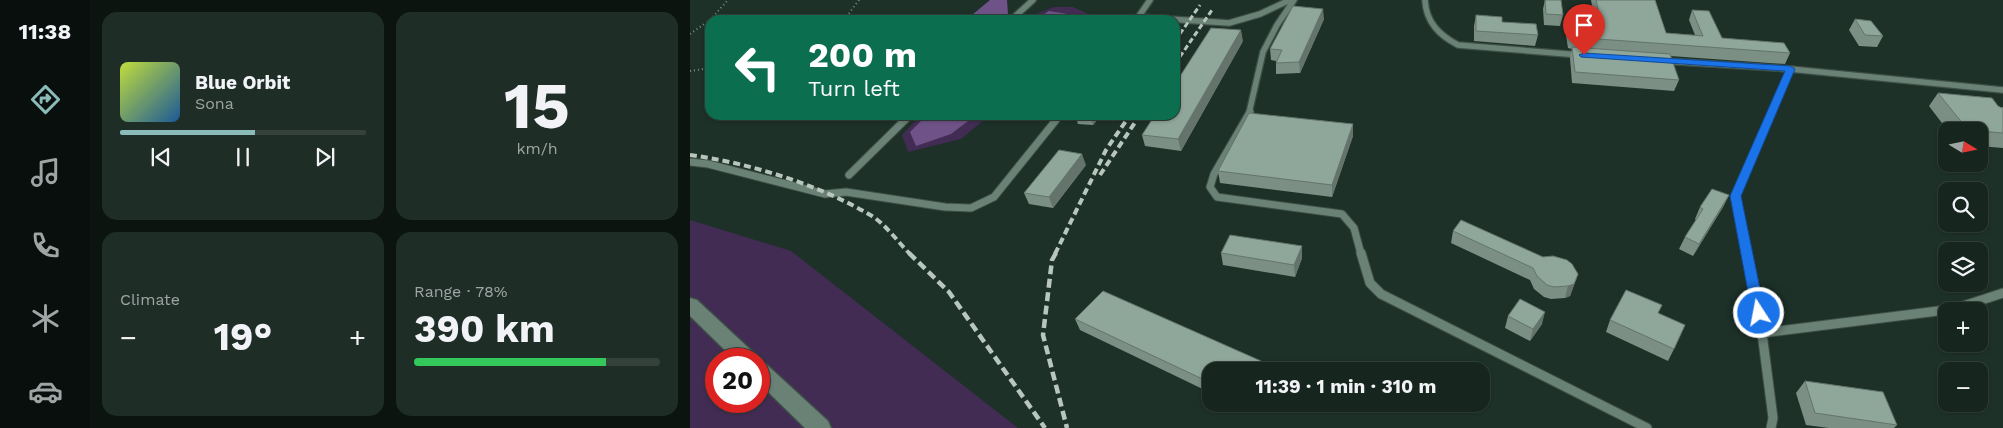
<!DOCTYPE html>
<html lang="en">
<head>
<meta charset="utf-8">
<style>
  :root { --surface:#16251e; --page:#1f2d27; --text:#f1f3f6; --muted:#9ea5a4; --line:#35423c; --accent:#8bbbb9 }
  body { margin:0; font-family:"Work Sans",sans-serif; background:var(--page); color:var(--text); height:100vh; display:flex; flex-direction:column; font-size:19px; white-space:nowrap }
  * { box-sizing:border-box; margin:0 }
  p { font-size:16px; color:var(--muted) }
  .icon { flex:none; width:28px; height:28px; fill:none; stroke:currentColor; stroke-width:2; stroke-linecap:round; stroke-linejoin:round }
  .map { position:relative; flex:1; overflow:hidden }
  .details { display:flex; flex-direction:column; gap:12px; padding:12px; background:#0c1410; width:600px }
  .details>* { flex:none }
  .guide { position:absolute; left:15px; top:15px; width:475px; height:105px; border-radius:15px; box-shadow:0 1px 4px #0004,0 0 0 1px var(--line); background:#0b6e4f; color:#fff; overflow:hidden }
  .needle { width:32px; rotate:100deg }
  .controls { position:absolute; left:1248px; top:122px; display:grid; gap:10px }
  .controls a { display:grid; place-items:center; width:50px; height:50px; border-radius:10px; background:var(--surface); box-shadow:0 1px 4px #0004,0 0 0 1px var(--line); font-size:25px }
  .speed { position:absolute; left:15px; top:348px; display:flex; gap:10px; font-size:25px; font-weight:700; text-align:center }
  .speed>* { display:grid; place-content:center; width:65px; height:65px; border-radius:50%; background:var(--surface); box-shadow:0 1px 4px #0004,0 0 0 1px var(--line); line-height:1 }
  .speed .limit { border:8px solid #d22; background:#fff; color:#111 }
  .pin { position:absolute; display:grid; place-items:center; width:42px; height:42px; color:#fff; margin:-51px -21px; border-radius:50% 50% 50% 0; rotate:-45deg; box-shadow:0 0 5px #0007 }
  .pin .icon { rotate:45deg }
  .me { position:absolute; width:55px; margin:-28px; rotate:349deg; stroke-linejoin:round; filter:drop-shadow(0 0 4px #0008) }
  .turn { display:flex; align-items:center; gap:18px; height:105px; padding:0 20px; font-size:22px }
  .turn .icon { width:65px; height:65px; stroke-width:2.5 }
  .turn b { display:block; font-size:35px; line-height:42px }
  .big { font-size:38px; font-weight:700; line-height:1.1 }
  .details .widget { flex:1; display:flex; flex-direction:column; justify-content:center; gap:8px; min-width:0; padding:0 18px; border-radius:15px; background:var(--page) }
  .details .dial { align-items:center; gap:0 }
  .dial b { font-size:65px; line-height:1 }
  .song { display:flex; align-items:center; gap:15px }
  .cover { width:60px; height:60px; border-radius:8px; background:linear-gradient(135deg,hsl(70 70% 55%),hsl(210 70% 35%)) }
  .played { height:5px; border-radius:2px; background:linear-gradient(90deg,var(--accent) 55%,var(--line) 55%) }
  .keys { display:flex; justify-content:space-around; direction:ltr }
  .heat { display:flex; justify-content:space-between; align-items:center; font-size:28px; direction:ltr }
  .charge { height:8px; border-radius:4px; background:linear-gradient(90deg,#34c759 78%,var(--line) 0) }
  .details .tiles { flex:1; display:grid; gap:12px; grid-template-columns:repeat(2,1fr) }
  .trip { position:absolute; left:512px; top:362px; width:288px; height:50px; border-radius:15px; background:var(--surface); box-shadow:0 1px 4px #0004,0 0 0 1px var(--line); font-weight:700; line-height:50px; text-align:center }
  main { display:flex; flex:1; min-height:0 }
  .tabs { display:flex; flex-direction:column; width:90px; justify-content:space-around; align-items:center; background:#090f0c; color:var(--muted) }
  .tabs .icon { width:35px; height:35px }
  .tabs .active { color:var(--accent) }
  .tabs b { font-size:22px; color:var(--text) }
  .map>svg:first-child { display:block }
  .green { fill:#422c54; fill-rule:evenodd }
  .water { fill:#6f5388 }
  .lines { fill:none; stroke-linecap:round; stroke-linejoin:round }
  .lane-far2-casing { stroke:#3d4e47; stroke-width:8 }
  .lane-far1-casing { stroke:#3d4e47; stroke-width:9 }
  .lane-casing { stroke:#3d4e47; stroke-width:11 }
  .street-casing { stroke:#3d4e47; stroke-width:3 }
  .path { stroke:#7d8d85; stroke-width:2; stroke-dasharray:1 3; stroke-linecap:butt }
  .lane-far2 { stroke:#6a8175; stroke-width:5.5 }
  .lane-far1 { stroke:#6a8175; stroke-width:7 }
  .lane { stroke:#6a8175; stroke-width:9 }
  .street { fill:#6a8175; fill-rule:evenodd }
  .rail-far2 { stroke:#b8c6be; stroke-width:3; stroke-dasharray:5.5 3; stroke-linecap:butt }
  .rail-far1 { stroke:#b8c6be; stroke-width:4; stroke-dasharray:7 4; stroke-linecap:butt }
  .rail { stroke:#b8c6be; stroke-width:4.5; stroke-dasharray:9 4.5; stroke-linecap:butt }
  .wall { fill:#7b8f84 }
  .shaded-wall { fill:#64746c }
  .building { fill:#8fa69a; stroke:#64746c }
  .route { fill:#1a73e8; stroke:#114b97 }
</style>
</head>
<body>
<main>
<nav class="tabs">
<b>11:38</b>
<svg class="icon active" aria-label="directions" viewBox="0 0 24 24"><path d="M12 3l9 9-9 9-9-9zM9 14v-3h6M13 9l2 2-2 2"/></svg>
<svg class="icon" aria-label="music" viewBox="0 0 24 24"><path d="M9 18V5l10-2v13"/><circle cx="6" cy="18" r="3"/><circle cx="16" cy="16" r="3"/></svg>
<svg class="icon" aria-label="phone" viewBox="0 0 24 24"><path d="M5 4h4l2 5-3 2q2 4 5 5l2-3 5 2v4C11 20 4 13 5 4z"/></svg>
<svg class="icon" aria-label="climate" viewBox="0 0 24 24"><path d="M12 3v18M4 7l16 10M4 17L20 7"/></svg>
<svg class="icon" aria-label="car" viewBox="0 0 24 24"><path d="M5 17H2v-5l4-1 3-4h7l3 4 3 1v5h-3M9 17h6M6 11h13"/><circle cx="7" cy="17" r="2"/><circle cx="17" cy="17" r="2"/></svg>
</nav>
<section class="details">
<div class="tiles">
<div class="widget">
<div class="song"><i class="cover"></i><div><b>Blue Orbit</b><p>Sona</p></div></div>
<div class="played"></div>
<div class="keys"><svg class="icon" aria-label="previous" viewBox="0 0 24 24"><path d="M18 5L8 12l10 7zM5 5v14"/></svg><svg class="icon" aria-label="pause" viewBox="0 0 24 24"><path d="M8 5v14M16 5v14"/></svg><svg class="icon" aria-label="next" viewBox="0 0 24 24"><path d="M6 5l10 7-10 7zM19 5v14"/></svg></div>
</div>
<div class="widget dial"><b>15</b><p>km/h</p></div>
<div class="widget"><p>Climate</p>
<div class="heat"><a>−</a><b class="big">19°</b><a>+</a></div>
</div>
<div class="widget"><p>Range · 78%</p><b class="big">390 km</b><div class="charge"></div></div>
</div>
</section>
<div class="map">
<svg width="1313" height="428" viewBox="0 0 1313 428">
  <rect width="100%" height="100%" fill="#1d3128"/>
  <g class="green">
    <path d="M364 7H383L401 15 400 20H338L346 14Z"/>
    <path d="M231 115H300L271 139 218 152 212 135Z"/>
    <path d="M0 220 101 251 328 428H0ZM26 359H69V401H26Z"/>
  </g>
  <g class="water">
    <path d="M300 0H317L318 14 312 20H276Z"/>
    <path d="M359 11 390 16 392 20H345Z"/>
    <path d="M237 115H286L261 134 226 146 220 132Z"/>
  </g>
  <g class="lines">
    <g class="lane-far2-casing">
      <g id="lane-far2">
        <path d="M735 0C736 22 749 35 768 45L890 55"/>
        <path d="M448 17 539 23 570 14 600 0"/>
        <path d="M447 19 460 0"/>
        <path d="M321 20 343 0"/>
        <path d="M974 61 1100 69 1313 90"/>
        <path d="M559 113 573 52 587 25 604 0"/>
        <path d="M1081 113 1100 69"/>
      </g>
    </g>
    <g class="lane-far1-casing">
      <g id="lane-far1">
        <path d="M560 112 524 174 520 187 527 197 652 214 664 228 671 254"/>
        <path d="M0 162 18 164 135 194 156 192 255 207 281 208 304 197 370 115"/>
        <path d="M159 175 220 115"/>
        <path d="M1057 254 1046 196 1082 112"/>
      </g>
    </g>
    <g class="lane-casing">
      <g id="lane">
        <path d="M671 253 680 283 691 294 957 428"/>
        <path d="M1057 253 1072 333 1083 418 1081 428"/>
        <path d="M1072 333 1264 309 1313 293"/>
      </g>
    </g>
    <g class="street-casing">
      <g id="street">
        <path d="M0 298 7 300 64 353 67 359H44L0 316Z"/>
        <path d="M69 362 76 364 138 421 141 428H115L69 383Z"/>
      </g>
    </g>
    <g class="path">
      <path d="M20 20 38 0"/>
      <path d="M154 20 169 0"/>
      <path d="M0 34 20 20"/>
      <path d="M0 71 20 68"/>
    </g>
    <use href="#lane-far2" class="lane-far2"/>
    <use href="#lane-far1" class="lane-far1"/>
    <use href="#lane" class="lane"/>
    <use href="#street" class="street"/>
    <g class="rail-far2">
      <path d="M485 41 510 5"/>
      <path d="M485 64 522 10"/>
    </g>
    <g class="rail-far1">
      <path d="M0 155C60 163 130 185 182 216 196 225 208 242 220 254"/>
      <path d="M410 175 450 115"/>
      <path d="M365 254 416 150 440 115"/>
    </g>
    <g class="rail">
      <path d="M219 253 259 292 355 428"/>
      <path d="M366 253 362 260 353 335 377 428"/>
    </g>
  </g>
  <g class="wall">
    <path d="M855 0 873 15 870 26 854 25 853 9Z"/>
    <path d="M901 0H965L976 33 1005 35 999 20 1002 10 1032 38 1100 53 1095 64 980 56 989 80 984 91 882 83 880 58 882 49 878 48 876 35 879 24 906 26Z"/>
    <path d="M786 15 812 22 848 35 845 46 784 41V26Z"/>
    <path d="M634 19 610 73 586 74V61L581 60 580 49Z"/>
    <path d="M1165 19 1193 36 1187 47 1169 46 1159 30Z"/>
    <path d="M553 41 491 151 455 146 452 135Z"/>
    <path d="M1248 93 1308 106 1312 108 1313 107V148L1289 146V131H1258L1239 106Z"/>
    <path d="M385 115H411L403 125 388 124Z"/>
    <path d="M663 124V136L642 197 530 183 528 171Z"/>
    <path d="M396 165 363 208 339 204 334 193Z"/>
    <path d="M1039 195 1033 207 1003 256 989 249 995 237 1006 220 1005 219 1010 207Z"/>
    <path d="M763 231 888 274 880 296 875 298 861 299 854 297 844 289 840 280 761 243Z"/>
    <path d="M531 253 612 258 605 277 533 265Z"/>
    <path d="M968 314 984 349 978 361 916 332 920 320Z"/>
    <path d="M818 316 852 324 840 341 815 328Z"/>
    <path d="M385 319 571 361 572 371H521V393L390 330Z"/>
    <path d="M1115 381 1207 425 1204 428H1139L1116 425 1106 393Z"/>
  </g>
  <g class="shaded-wall">
    <path d="M633 9 634 19 610 73 609 62Z"/>
    <path d="M551 30 553 41 491 151 488 139Z"/>
    <path d="M400 115H411L403 125Z"/>
    <path d="M663 124V136L642 197V185Z"/>
    <path d="M392 154 396 165 363 208 359 197Z"/>
    <path d="M1039 195 1033 207 1003 256 1009 244Z"/>
    <path d="M612 246V258L605 277 604 265Z"/>
    <path d="M888 274 880 296 875 298 878 286Z"/>
    <path d="M855 312 852 324 840 341 843 329Z"/>
    <path d="M571 361 572 371H564Z"/>
  </g>
  <g class="building">
    <path d="M855 0H871L873 15 856 14Z"/>
    <path d="M906 0H965L976 33 1013 36 1002 10 1019 11 1032 38 1094 43 1100 53 881 37 879 24 912 26Z"/>
    <path d="M603 6 633 9 609 62 586 63 592 50 580 49Z"/>
    <path d="M786 15 812 17V22L846 24 848 35 786 31Z"/>
    <path d="M1165 19 1181 21 1193 36 1175 35Z"/>
    <path d="M521 28 551 30 488 139 452 135 465 115H485V84Z"/>
    <path d="M882 47 980 54 989 80 885 72Z"/>
    <path d="M1248 93 1302 98 1308 106 1312 108 1313 107V133L1278 130Z"/>
    <path d="M559 113 663 124 642 185 528 171Z"/>
    <path d="M369 150 392 154 359 197 334 193Z"/>
    <path d="M1022 189 1039 195 1009 244 995 237 1013 209 1010 207Z"/>
    <path d="M771 220 853 257 863 256 877 260 882 264 888 274 884 284 878 286 864 287 857 285 847 276 843 268 763 231Z"/>
    <path d="M540 235 612 246 604 265 531 253Z"/>
    <path d="M936 290 972 305 968 313 995 325 984 349 920 320Z"/>
    <path d="M413 291 571 361 564 371H521V383L385 319Z"/>
    <path d="M830 299 855 312 843 329 818 316Z"/>
    <path d="M1115 381 1193 392 1207 425 1125 413Z"/>
  </g>
  <path class="route" d="M894 53 1100 66 1105 69 1051 196 1075 313 1073 317H1064L1062 313 1040 196 1095 71 891 57 889 55Z"/>
</svg>
<div class="controls">
<a><svg class="needle" viewBox="-14 -14 28 28"><path d="M0-13l5 13h-10z" fill="#e53935"/><path d="M0 13l5-13h-10z" fill="#9ea5a4"/></svg></a>
<a><svg class="icon" aria-label="search" viewBox="0 0 24 24"><circle cx="10" cy="10" r="6"/><path d="M15 15l6 6"/></svg></a>
<a><svg class="icon" aria-label="layers" viewBox="0 0 24 24"><path d="M12 4l9 5-9 5-9-5zM3 14l9 5 9-5"/></svg></a>
<a>+</a>
<a>−</a>
</div>
<div class="speed"><div class="limit">20</div></div>
<div class="pin" style="left:894px;top:55px;background:#d93025"><svg class="icon" aria-label="arrive" viewBox="0 0 24 24"><path d="M6 21V4h12l-3 4 3 4H6"/></svg></div>
<svg class="me" style="left:1069px;top:313px" viewBox="-20 -20 40 40"><circle r="17" fill="#1a73e8" stroke="#fff" stroke-width="3"/><path d="M0-11L8 9 0 5-8 9z" fill="#fff"/></svg>
<div class="trip">11:39 · 1 min · 310 m</div>
<div class="guide">
<div class="turn"><svg class="icon" aria-label="left" viewBox="0 0 24 24"><path d="M17 20v-9H6M10 6l-5 5 5 5"/></svg><div><b>200 m</b>Turn left</div></div>
</div>
</div>
</main>
</body>
</html>
